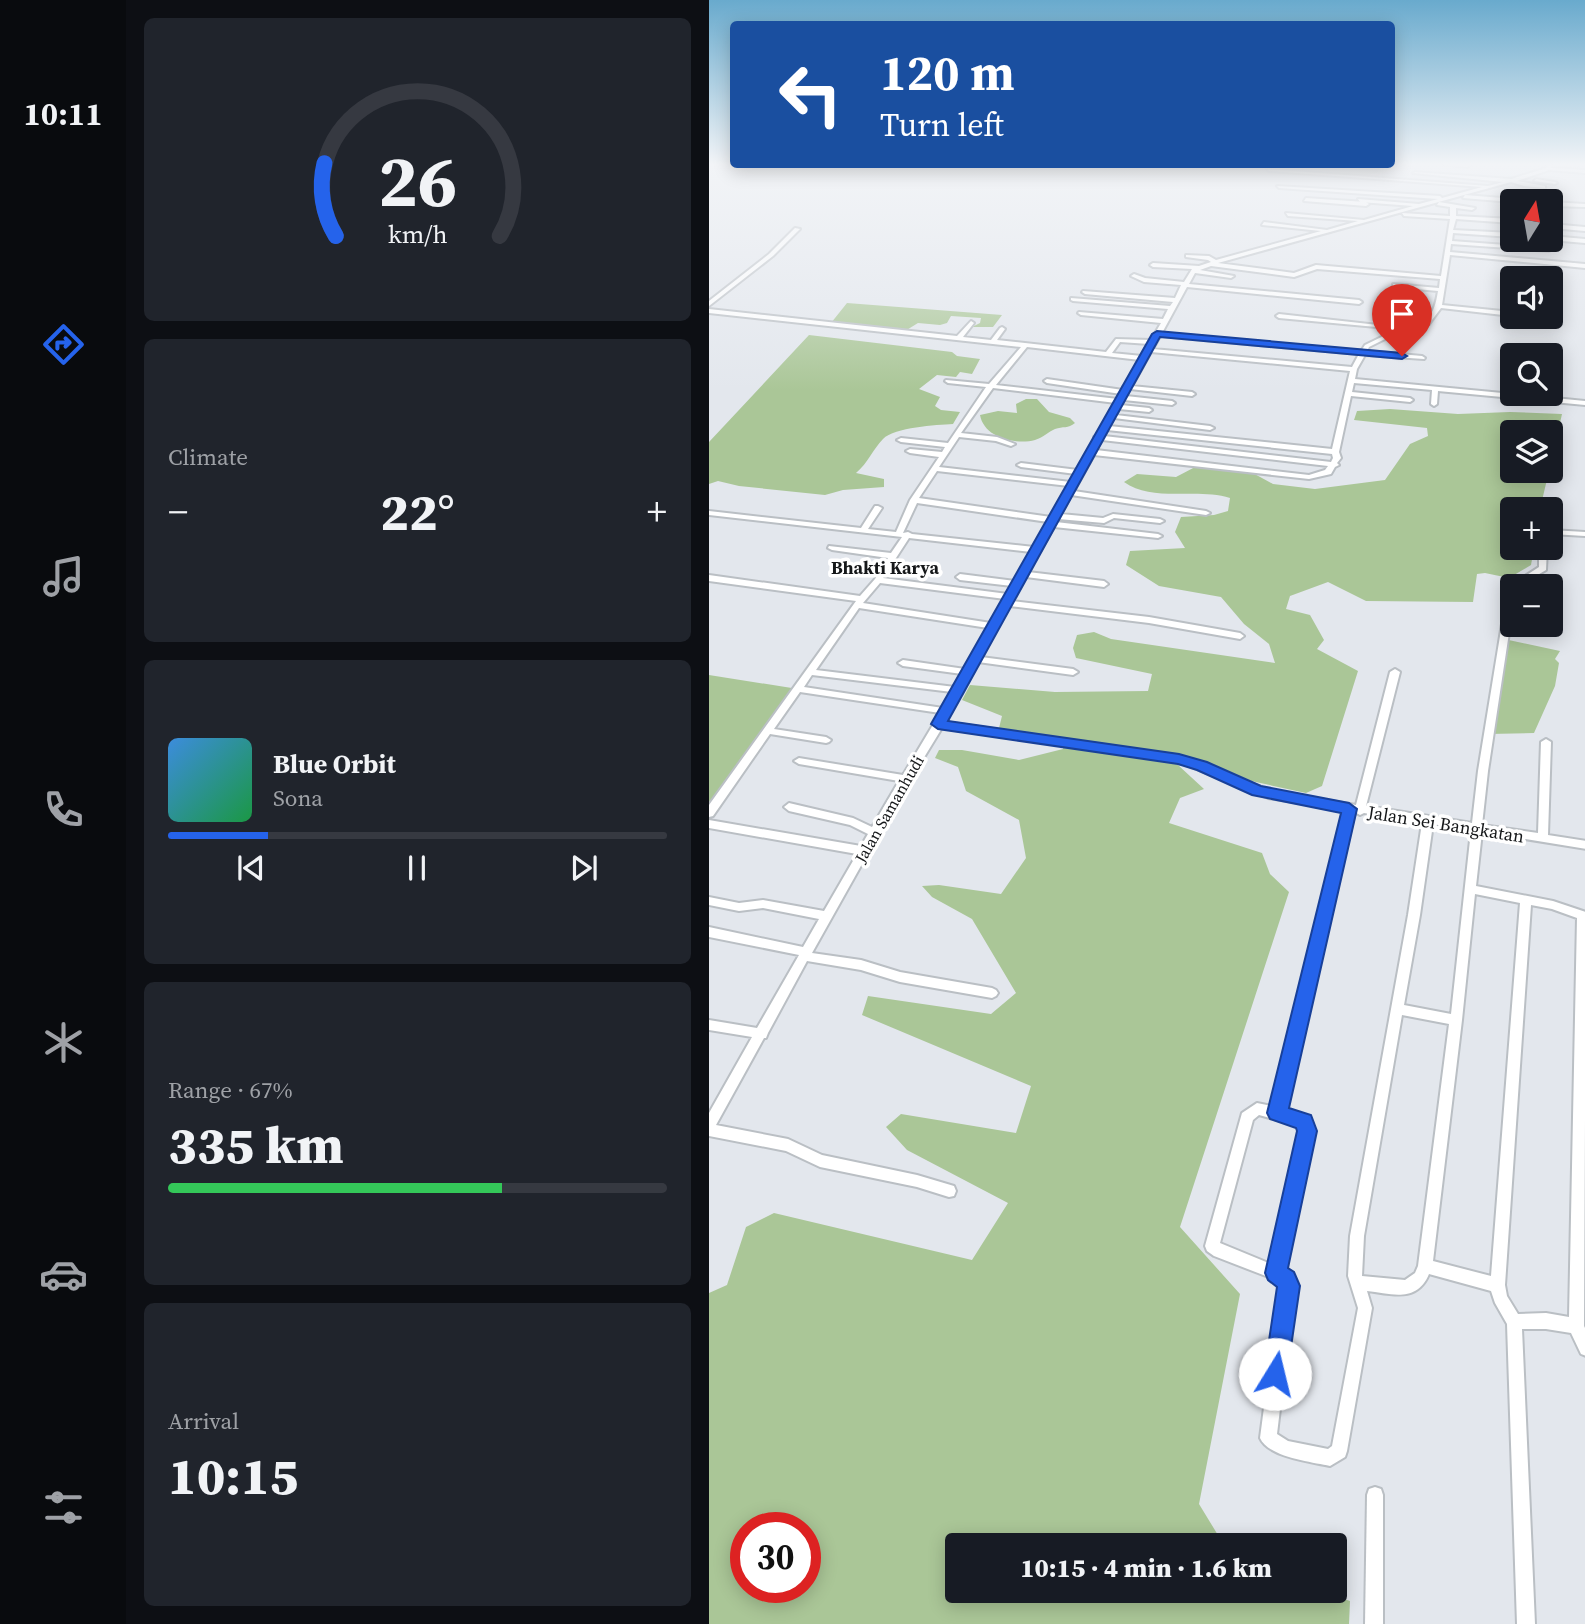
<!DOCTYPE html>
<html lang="en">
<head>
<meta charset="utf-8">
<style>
  :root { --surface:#171b24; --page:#20242c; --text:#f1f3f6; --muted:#9ea1a6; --line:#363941; --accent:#2563eb }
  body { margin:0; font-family:"Source Serif 4",serif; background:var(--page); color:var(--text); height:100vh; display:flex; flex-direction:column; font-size:26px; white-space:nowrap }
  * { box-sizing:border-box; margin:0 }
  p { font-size:23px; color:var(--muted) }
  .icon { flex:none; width:38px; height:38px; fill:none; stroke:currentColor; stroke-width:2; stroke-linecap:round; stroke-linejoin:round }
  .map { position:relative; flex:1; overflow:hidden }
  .side { display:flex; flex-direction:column; gap:18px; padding:18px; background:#0d0f14; width:583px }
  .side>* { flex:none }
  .guide { position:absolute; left:21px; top:21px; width:665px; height:147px; border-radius:7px; box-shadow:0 4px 18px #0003; background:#1a4fa0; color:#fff; overflow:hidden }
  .needle { width:46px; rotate:11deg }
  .fabs { position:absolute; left:791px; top:189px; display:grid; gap:14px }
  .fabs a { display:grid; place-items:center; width:63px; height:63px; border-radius:7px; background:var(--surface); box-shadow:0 4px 18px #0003; font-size:35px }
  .speed { position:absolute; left:21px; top:1512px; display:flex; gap:14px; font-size:35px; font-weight:700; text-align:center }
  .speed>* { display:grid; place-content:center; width:91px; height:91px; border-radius:50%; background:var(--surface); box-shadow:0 4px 18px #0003; line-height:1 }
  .speed .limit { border:10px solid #d22; background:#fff; color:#111 }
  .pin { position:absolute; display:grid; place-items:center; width:60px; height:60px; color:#fff; margin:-72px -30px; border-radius:50% 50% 50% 0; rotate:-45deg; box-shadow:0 0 7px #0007 }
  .pin .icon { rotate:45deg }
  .me { position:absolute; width:77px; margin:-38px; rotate:9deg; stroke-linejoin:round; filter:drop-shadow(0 0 5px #0008) }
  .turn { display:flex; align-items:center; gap:24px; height:147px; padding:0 35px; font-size:32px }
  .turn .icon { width:91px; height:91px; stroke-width:2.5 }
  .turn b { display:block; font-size:49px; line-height:60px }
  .big { font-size:52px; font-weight:800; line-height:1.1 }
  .side .widget { flex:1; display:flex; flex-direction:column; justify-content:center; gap:10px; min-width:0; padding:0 24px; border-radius:10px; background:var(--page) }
  .side .dial { align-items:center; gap:0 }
  .dial svg { height:182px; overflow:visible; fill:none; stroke:var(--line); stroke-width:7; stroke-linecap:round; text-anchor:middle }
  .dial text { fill:var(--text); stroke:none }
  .song { display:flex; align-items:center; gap:21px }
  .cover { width:84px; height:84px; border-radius:10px; background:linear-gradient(135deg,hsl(210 70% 55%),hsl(140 70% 35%)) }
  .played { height:7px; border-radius:4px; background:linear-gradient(90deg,var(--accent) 20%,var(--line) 20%) }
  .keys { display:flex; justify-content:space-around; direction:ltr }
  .heat { display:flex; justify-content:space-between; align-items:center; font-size:38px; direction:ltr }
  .charge { height:10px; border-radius:5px; background:linear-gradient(90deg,#34c759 67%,var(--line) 0) }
  .trip { position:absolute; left:236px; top:1533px; width:402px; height:70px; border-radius:7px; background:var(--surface); box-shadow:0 4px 18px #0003; font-weight:800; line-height:70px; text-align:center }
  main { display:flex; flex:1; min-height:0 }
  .menu { display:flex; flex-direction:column; width:126px; justify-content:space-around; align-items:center; background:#090b0e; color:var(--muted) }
  .menu .icon { width:49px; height:49px }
  .menu .active { color:var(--accent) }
  .menu b { font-size:32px; color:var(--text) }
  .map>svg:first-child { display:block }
  .green { fill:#aac697; fill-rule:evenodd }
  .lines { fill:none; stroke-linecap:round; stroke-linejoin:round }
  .minor-casing { stroke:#babfc4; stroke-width:4 }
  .minor { fill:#fff; fill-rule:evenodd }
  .route { fill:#2563eb; stroke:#184099; stroke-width:2 }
  .labels { text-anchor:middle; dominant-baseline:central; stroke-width:7; stroke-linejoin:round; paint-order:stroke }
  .far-street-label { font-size:16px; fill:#151719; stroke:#fff }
  .far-quarter-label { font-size:18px; font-weight:bold; fill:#151719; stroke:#fff }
  .street-label { font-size:18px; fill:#151719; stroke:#fff }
</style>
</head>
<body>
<main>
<nav class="menu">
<b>10:11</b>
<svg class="icon active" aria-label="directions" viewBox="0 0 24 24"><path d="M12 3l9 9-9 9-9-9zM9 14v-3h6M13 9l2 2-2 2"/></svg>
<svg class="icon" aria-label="music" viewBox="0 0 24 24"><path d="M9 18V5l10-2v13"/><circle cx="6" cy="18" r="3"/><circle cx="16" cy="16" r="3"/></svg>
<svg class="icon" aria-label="phone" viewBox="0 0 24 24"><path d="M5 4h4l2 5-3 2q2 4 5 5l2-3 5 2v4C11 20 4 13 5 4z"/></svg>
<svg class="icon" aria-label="climate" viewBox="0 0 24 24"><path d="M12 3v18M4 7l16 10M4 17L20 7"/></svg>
<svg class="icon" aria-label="car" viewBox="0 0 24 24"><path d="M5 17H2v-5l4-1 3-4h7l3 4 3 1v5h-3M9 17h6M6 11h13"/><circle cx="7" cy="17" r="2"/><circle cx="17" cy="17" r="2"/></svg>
<svg class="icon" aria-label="filters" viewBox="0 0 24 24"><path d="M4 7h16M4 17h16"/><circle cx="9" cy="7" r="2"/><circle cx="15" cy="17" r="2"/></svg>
</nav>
<section class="side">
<div class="widget dial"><svg viewBox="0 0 100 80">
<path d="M14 69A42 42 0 1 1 86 69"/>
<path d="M14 69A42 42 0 0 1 9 37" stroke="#2563eb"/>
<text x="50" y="56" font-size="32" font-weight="700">26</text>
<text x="50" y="72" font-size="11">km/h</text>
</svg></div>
<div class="widget"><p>Climate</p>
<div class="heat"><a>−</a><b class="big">22°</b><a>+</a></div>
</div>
<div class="widget">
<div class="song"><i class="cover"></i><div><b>Blue Orbit</b><p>Sona</p></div></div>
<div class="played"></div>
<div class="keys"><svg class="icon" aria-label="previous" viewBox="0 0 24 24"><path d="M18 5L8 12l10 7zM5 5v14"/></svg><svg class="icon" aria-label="pause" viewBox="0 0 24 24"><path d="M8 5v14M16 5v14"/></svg><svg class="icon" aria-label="next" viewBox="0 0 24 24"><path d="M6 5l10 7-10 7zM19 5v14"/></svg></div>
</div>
<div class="widget"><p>Range · 67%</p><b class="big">335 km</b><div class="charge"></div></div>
<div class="widget"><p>Arrival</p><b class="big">10:15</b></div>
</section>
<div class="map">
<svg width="877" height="1624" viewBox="0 0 877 1624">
  <rect width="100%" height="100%" fill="#e3e7ed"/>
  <g class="green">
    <path d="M138 303 293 315 284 327H263L271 323 272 318 242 316 238 323 231 325 209 323 196 331 122 323Z"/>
    <path d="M100 335 243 352 248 356 271 359 263 374 251 372 247 377 228 375 210 389 231 397 226 406 232 410 251 412 244 424C227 425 186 427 174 439 164 449 159 463 147 473L175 479V487L134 490 116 495 30 486 9 481 0 484V442Z"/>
    <path d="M317 399H328L340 412 361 418 366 423C359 429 354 426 346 429 339 432 335 437 326 440 307 445 275 438 271 415L289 411 308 413 307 404Z"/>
    <path d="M681 409 749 414 801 412 853 414 842 462V432H803V471H840L831 509H803V548H825L822 565 800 578 776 573 768 574 764 602 657 601 619 582 581 596 577 609 601 615 615 640 608 649 649 671 613 786 597 793 469 765 495 789 471 798 460 823 553 853 561 874 580 892 471 1227 531 1294 490 1504 515 1545H248V1591H612L641 1601 640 1624H0V1293L18 1285 37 1227 65 1213 263 1260 299 1203 198 1150 177 1127 192 1114 307 1133 322 1086 153 1015 159 996 282 1014 307 993 263 919 223 897 213 886 230 885 292 894 317 858 310 820 257 791 249 767 226 758 230 750H253L310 760 354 749 355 738 290 728 293 716 253 700 261 685 346 692 439 691 443 674 367 658 364 648 368 635 385 632 402 639 566 663 560 644 535 624 512 597 450 586 417 565 421 551 476 548 466 532 472 517 505 515 519 511 521 498C488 487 444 503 415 482L428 474 467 477 488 466 542 472 564 484 606 489 676 480 701 444 719 436 718 428 645 420 648 411ZM37 1528H96V1587H37Z"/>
    <path d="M795 639 851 651 846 659 850 663 846 686 825 733 779 734Z"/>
    <path d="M0 675 89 689 0 809Z"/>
  </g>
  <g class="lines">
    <g class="minor-casing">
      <g id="minor">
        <path d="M732 164H763L758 167Z"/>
        <path d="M839 164H843L842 168 877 170V173L840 170 808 181 836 186V188L815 186 802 182 509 263 585 273 607 265 732 276 741 219 695 216 693 213 741 216V207L728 205 730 202 766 208 763 210 747 208V216L803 219V223L747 219 744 230 803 233V237L744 233 743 241 838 248 840 249V251L742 244 741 252 877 264V268L741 255 733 305 803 312V316L732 308 720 324 686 334 660 347 658 351 713 356 716 358 715 359 656 355 648 369 646 379 877 401V405L729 391 728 404 725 406 722 404 723 390 645 383 643 392 701 398 704 400 701 402 642 396 630 452 632 458 628 463 630 465 626 467 622 474 600 479 385 455 365 491 497 511 501 513 497 515 362 495 352 514 394 518 404 514 451 519 455 521 451 523 405 518 395 523 349 519 347 522 449 534 453 536 449 538 345 527 319 572 395 581 399 584 395 587 317 577 303 601 440 617 531 633 535 636 531 639 440 623 300 606 272 657 364 669 369 672 364 675 269 662 236 722 470 756 497 764 564 792 647 805 681 672 686 669 691 672 657 806 763 823 769 771 799 587 830 567V548H838L837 570 810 586H803V613L779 771 773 825 829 833 832 742 837 739 842 742 839 835 877 841V849L773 832 767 886 844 901 877 912 875 1326 877 1330V1356L872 1354 862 1333 837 1329H813L826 1624H808L798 1324 786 1303 782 1291 720 1274C708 1303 683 1294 658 1291L663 1308 638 1451 636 1457 621 1466C602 1462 559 1457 551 1438L571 1286 562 1278 505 1256 498 1251 496 1246 533 1113 548 1103 563 1106 635 810 559 798 470 762 233 728 186 805 103 953 152 960 191 972 283 988 287 990 289 993 287 996 283 998 191 982 152 970 98 961 59 1033 57 1038H55L7 1125 79 1139 113 1155 208 1175 245 1186 247 1191 245 1196 240 1197 208 1187 111 1167 77 1151 0 1136V1113L43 1037 0 1030V1020L48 1028 90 955 0 937V927L94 947 110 919 54 908 30 911 0 905V897L30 903 54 900 115 911 148 854 0 828V820L152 846 159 834 141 825 80 811 75 807 80 803 144 818 163 827 190 781 90 764 85 761 90 758 194 775 231 713 91 692 65 729 117 737 122 740 120 742 117 743 61 734 4 816 0 817V805L147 601 0 581V575L151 596 166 579 179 558 123 550 119 548 120 546 182 553 193 537 0 515V511L152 528 166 506H169L173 508 159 529 187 532 201 500 230 457 201 453 197 451 201 449 233 452 236 447 192 442 188 440 192 438 239 443 277 387 239 383 236 381 237 380 280 384 312 347 0 313V309L248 336 262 321 265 323 254 337 282 340 291 328 293 327 296 329 288 340 397 352 407 339 442 340 452 323 372 315 369 313 370 312 454 319 459 309 364 301 362 300V298L461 306 464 302 376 294 373 292 374 291 466 298 472 285 435 282 422 276 425 274 436 278 475 282 483 269 444 267 441 265 444 263 490 266 502 262 499 260 477 257V255L500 256 507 260 612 231 553 225 555 222 618 230 649 221 579 216 577 213 655 220 704 206 651 202 649 199 710 204 729 199 570 188 568 186 731 196 733 198 773 187 560 171 558 169 779 186 794 182 704 173 706 172 802 179 837 168ZM502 266 585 277 608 269 731 279 730 288 684 284V286L686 287 729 291C725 317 719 321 696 328L570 314 567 316 570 318 689 329 656 345 652 351 453 333 478 287 650 304 653 302 650 300 480 284 486 273 522 278 525 276 491 270ZM451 336 650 354 643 367 444 349ZM411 342 440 344 433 356 403 353ZM318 347 431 360 417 385 414 387V390L338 379 335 381 338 383 412 394 409 399 287 385ZM442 352 641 371 623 449 400 426 405 418 501 430 505 428 501 426 407 415 410 409 440 412 443 410 440 408 412 405 415 400 463 405 466 403 463 401 417 396 421 389 483 396 486 394 483 392 423 386ZM284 388 407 403 388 435 385 437 386 439 369 470 312 463 308 465 312 467 367 474 362 482 230 467 250 437 287 441 302 446 306 444 288 437 252 433ZM398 430 623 454 624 458 622 462 395 436ZM393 440 619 466 616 470 600 475 387 450ZM228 471 360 486 342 517 210 498ZM208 503 339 522 325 547 203 534 199 532 194 533ZM200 538 322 552 306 581 251 574 247 577 251 580 303 586 299 594 174 578ZM171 583 296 599 282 623 154 603ZM150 608 279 628 256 669 194 660 189 663 194 666 253 674 246 687 107 670ZM103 675 243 692 234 708 95 687ZM646 812 651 815 655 813 713 823 699 915 641 1236 639 1276 649 1308 623 1446 619 1449 579 1441 568 1434 586 1283 584 1278 575 1270 605 1131 600 1118 575 1110ZM724 824 762 831 742 1014 695 1005 711 915ZM766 894 811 903 782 1276 724 1261 753 1020ZM822 905 843 909 868 918 860 1317 837 1313 809 1314 798 1296 796 1285ZM693 1015 740 1024 709 1266 706 1273 696 1280 653 1276 655 1236ZM550 1115 590 1126 591 1131 562 1264 511 1243 544 1120Z"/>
        <path d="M827 179 846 182 848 183 846 184 825 181Z"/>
        <path d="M756 195 806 199 809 201 803 202 754 198Z"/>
        <path d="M597 198 657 202 660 204 657 206 595 201Z"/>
        <path d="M842 202 877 204V207L842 206Z"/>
        <path d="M842 224 877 227V231L842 228Z"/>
        <path d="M86 228 91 229 64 256 0 306V301L60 254Z"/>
        <path d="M842 236 877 239V243L842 240Z"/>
        <path d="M824 317H837L838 318 835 320Z"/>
        <path d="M842 530 877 532V536L842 534Z"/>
        <path d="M666 1487 672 1489 674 1495V1624H656L658 1495 660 1489Z"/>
      </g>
    </g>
    <use href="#minor" class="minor"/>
  </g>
  <linearGradient id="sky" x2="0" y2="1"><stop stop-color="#69aacd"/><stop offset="0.42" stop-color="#f2f4f7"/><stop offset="1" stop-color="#f2f4f7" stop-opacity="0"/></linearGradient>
  <rect width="877" height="391" fill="url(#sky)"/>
  <path class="route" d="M448 331 693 353 698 356 693 359 451 337 239 721 470 754 498 762 552 786 640 803 648 809 580 1108 602 1115 608 1131 579 1268 585 1272 591 1286 578 1374 575 1383 566 1386 558 1383 555 1374 568 1287 559 1280 556 1273 588 1131 587 1128 561 1119 558 1113 632 813 543 795 488 770 469 764 229 729 222 724 443 334Z"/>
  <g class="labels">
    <g class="far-street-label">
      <text transform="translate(180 809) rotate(-60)">Jalan Samanhudi</text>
    </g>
    <g class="far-quarter-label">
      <text x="176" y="567">Bhakti Karya</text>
    </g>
    <g class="street-label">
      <text transform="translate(737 824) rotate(9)">Jalan Sei Bangkatan</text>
    </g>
  </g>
</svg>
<div class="fabs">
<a><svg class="needle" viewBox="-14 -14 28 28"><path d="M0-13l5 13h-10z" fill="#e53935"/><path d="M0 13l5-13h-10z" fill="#9ea1a6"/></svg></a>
<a><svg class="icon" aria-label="sound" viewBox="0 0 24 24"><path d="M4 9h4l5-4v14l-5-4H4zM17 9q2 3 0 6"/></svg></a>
<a><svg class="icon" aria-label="search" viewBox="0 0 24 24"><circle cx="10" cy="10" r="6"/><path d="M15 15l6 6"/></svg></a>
<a><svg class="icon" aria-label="layers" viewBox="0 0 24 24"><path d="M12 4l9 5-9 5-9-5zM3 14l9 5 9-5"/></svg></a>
<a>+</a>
<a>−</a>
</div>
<div class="speed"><div class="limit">30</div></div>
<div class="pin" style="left:693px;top:356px;background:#d93025"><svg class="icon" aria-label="arrive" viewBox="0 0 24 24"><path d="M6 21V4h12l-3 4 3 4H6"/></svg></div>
<svg class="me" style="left:566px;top:1374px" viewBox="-20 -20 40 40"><circle r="19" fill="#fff"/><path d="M0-13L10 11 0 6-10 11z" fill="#2563eb"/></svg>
<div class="trip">10:15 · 4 min · 1.6 km</div>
<div class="guide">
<div class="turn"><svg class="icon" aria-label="left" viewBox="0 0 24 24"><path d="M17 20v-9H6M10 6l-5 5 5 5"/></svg><div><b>120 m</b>Turn left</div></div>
</div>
</div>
</main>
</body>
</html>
